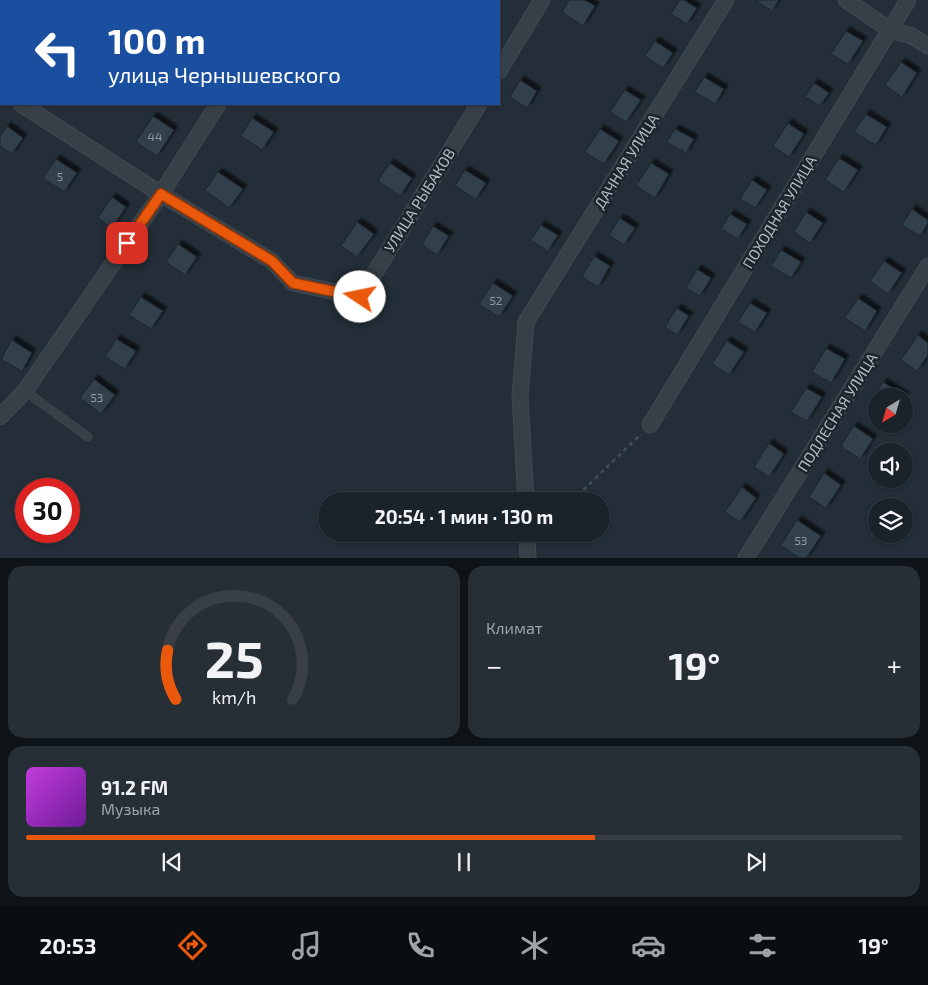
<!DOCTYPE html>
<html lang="ru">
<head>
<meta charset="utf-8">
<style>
  :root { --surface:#1a222a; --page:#272f36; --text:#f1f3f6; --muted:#9fa4a8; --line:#383f47; --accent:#ea580c }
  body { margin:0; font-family:"Exo 2",sans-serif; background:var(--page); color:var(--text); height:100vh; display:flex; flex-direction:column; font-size:19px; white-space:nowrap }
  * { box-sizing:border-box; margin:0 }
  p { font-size:16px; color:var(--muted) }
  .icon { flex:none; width:28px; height:28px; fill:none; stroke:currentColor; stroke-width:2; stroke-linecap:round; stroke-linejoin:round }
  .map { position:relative; height:558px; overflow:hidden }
  .drawer { display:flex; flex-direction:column; gap:8px; padding:8px; background:#0e1317; flex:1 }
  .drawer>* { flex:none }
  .hud { position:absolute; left:0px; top:0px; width:500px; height:105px; box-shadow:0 1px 4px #0004,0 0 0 1px var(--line); background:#1a4fa0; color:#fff; overflow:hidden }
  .needle { width:32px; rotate:217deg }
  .tools { position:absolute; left:868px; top:388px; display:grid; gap:10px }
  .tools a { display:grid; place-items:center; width:45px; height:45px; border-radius:50%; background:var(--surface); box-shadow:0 1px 4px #0004,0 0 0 1px var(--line); font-size:25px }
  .speed { position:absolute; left:15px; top:478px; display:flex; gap:10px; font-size:25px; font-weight:700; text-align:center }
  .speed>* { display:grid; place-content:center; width:65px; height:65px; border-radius:50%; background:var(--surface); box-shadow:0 1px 4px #0004,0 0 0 1px var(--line); line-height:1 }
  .speed .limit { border:8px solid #d22; background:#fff; color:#111 }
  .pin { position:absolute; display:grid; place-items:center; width:42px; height:42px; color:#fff; margin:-21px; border-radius:10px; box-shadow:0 2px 8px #0006 }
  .me { position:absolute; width:55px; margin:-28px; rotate:281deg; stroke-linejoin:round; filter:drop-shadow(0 0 4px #0008) }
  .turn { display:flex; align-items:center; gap:18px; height:105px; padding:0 25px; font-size:22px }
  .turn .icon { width:65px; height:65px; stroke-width:2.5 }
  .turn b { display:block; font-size:35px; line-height:42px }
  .big { font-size:38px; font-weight:700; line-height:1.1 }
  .drawer .card { flex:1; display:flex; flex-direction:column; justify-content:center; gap:8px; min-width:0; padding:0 18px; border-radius:15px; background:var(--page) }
  .drawer .dial { align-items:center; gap:0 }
  .dial svg { height:130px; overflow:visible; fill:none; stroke:var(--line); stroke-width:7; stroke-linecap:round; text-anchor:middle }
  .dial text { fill:var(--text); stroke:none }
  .song { display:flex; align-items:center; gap:15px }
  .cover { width:60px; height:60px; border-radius:8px; background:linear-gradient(135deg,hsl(290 70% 55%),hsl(280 70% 35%)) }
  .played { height:5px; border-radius:2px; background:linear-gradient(90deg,var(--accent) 65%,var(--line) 65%) }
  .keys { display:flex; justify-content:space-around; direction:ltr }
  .heat { display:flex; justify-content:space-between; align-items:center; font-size:28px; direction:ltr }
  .drawer .tiles { flex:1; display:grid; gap:8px; grid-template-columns:1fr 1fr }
  .card:last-child { grid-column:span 2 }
  .trip { position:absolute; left:318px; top:492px; width:292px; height:50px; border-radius:25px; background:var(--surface); box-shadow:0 1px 4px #0004,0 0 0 1px var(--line); font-weight:700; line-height:50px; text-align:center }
  .tab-bar { display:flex; height:80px; justify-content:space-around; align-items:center; background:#0a0e11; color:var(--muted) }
  .tab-bar .icon { width:35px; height:35px }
  .tab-bar .active { color:var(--accent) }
  .tab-bar b { font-size:22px; color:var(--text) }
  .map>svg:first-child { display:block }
  .building { fill:#32404b; stroke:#1e272f; filter:url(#shadow) }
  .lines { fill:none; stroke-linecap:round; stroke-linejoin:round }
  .lane-casing { stroke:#404951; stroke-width:9 }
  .street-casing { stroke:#404951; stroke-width:17 }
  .path { stroke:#3d5151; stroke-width:2.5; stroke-dasharray:4 4; stroke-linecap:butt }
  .lane { stroke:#364048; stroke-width:8 }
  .street { stroke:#364048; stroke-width:15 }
  .route-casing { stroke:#983908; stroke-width:12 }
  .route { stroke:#ea580c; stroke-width:9 }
  .labels { text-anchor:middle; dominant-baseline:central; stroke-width:5; stroke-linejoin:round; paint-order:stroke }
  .number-label { font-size:12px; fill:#909ba4 }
  .street-label { font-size:15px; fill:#b1bbc4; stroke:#1c252d }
</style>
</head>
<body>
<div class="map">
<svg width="928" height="558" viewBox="0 0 928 558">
  <defs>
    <filter id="shadow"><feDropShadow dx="4" dy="-4" stdDeviation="1" flood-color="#0009"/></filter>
  </defs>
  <rect width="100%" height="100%" fill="#232e38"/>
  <g class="building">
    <path d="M569 0H585L595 6 583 26 562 12Z"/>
    <path d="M680 0H684L697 8 687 24 671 14Z"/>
    <path d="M755 0H779L772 11Z"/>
    <path d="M846 31 863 41 848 64 831 54Z"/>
    <path d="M655 41 673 53 663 68 645 56Z"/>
    <path d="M901 62 917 73 902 97 885 85Z"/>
    <path d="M704 77 724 89 715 104 695 92Z"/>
    <path d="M520 80 537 91 527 108 510 97Z"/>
    <path d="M814 83 829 93 820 106 805 97Z"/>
    <path d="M625 90 641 100 626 122 610 112Z"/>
    <path d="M866 114 887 127 876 145 854 132Z"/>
    <path d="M153 116 174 130 157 156 136 142Z"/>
    <path d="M252 118 274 132 262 150 241 136Z"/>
    <path d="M788 123 804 134 789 157 773 146Z"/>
    <path d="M7 126 23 138 12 154 0 146V136Z"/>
    <path d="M600 129 619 141 604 164 585 152Z"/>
    <path d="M675 129 694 139 686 153 667 142Z"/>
    <path d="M839 158 858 170 844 192 825 180Z"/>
    <path d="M56 159 77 173 64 192 43 178Z"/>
    <path d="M390 163 412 178 400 196 378 181Z"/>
    <path d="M651 163 669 174 655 198 636 186Z"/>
    <path d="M465 170 486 183 476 199 455 186Z"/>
    <path d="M218 172 243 189 229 208 205 190Z"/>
    <path d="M752 180 767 190 755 208 740 199Z"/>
    <path d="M112 197 126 207 112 228 98 218Z"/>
    <path d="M912 209 928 220V223L920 236 902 225Z"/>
    <path d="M806 212 823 223 810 243 794 232Z"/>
    <path d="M730 214 747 224 738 239 721 229Z"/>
    <path d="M620 218 635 228 624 245 609 235Z"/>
    <path d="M357 222 374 234 357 257 341 246Z"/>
    <path d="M541 225 558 235 548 251 531 240Z"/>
    <path d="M433 226 449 236 437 255 422 245Z"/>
    <path d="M178 244 197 257 185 275 166 262Z"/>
    <path d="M781 250 801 262 791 278 771 266Z"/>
    <path d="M594 256 610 266 598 287 582 277Z"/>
    <path d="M884 261 902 273 888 294 870 281Z"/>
    <path d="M697 269 711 278 700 296 686 288Z"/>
    <path d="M493 283 513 296 499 317 479 304Z"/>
    <path d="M141 297 163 311 151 329 129 315Z"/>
    <path d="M858 298 877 311 865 331 845 318Z"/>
    <path d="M750 303 767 313 755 332 738 322Z"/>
    <path d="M677 308 689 316 677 335 665 327Z"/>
    <path d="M918 335 928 343V355L917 371 901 360Z"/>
    <path d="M116 339 136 351 125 369 105 357Z"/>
    <path d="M12 340 32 353 22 371 1 359Z"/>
    <path d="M727 341 744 352 729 375 712 364Z"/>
    <path d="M826 348 845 359 831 383 812 372Z"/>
    <path d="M94 379 115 395 101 414 80 398Z"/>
    <path d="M883 382 905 396 904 398V396H876V412L868 406Z"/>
    <path d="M806 388 822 397 807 421 791 412Z"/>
    <path d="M854 426 873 439 860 459 841 446Z"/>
    <path d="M769 443 784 454 769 477 754 467Z"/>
    <path d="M824 473 841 485 826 508 809 497Z"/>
    <path d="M742 487 756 498 740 522 725 512Z"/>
    <path d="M797 520 821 536 806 558H800L781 545Z"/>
  </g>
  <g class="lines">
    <g class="lane-casing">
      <path id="lane" d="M25 391 88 437"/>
    </g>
    <g class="street-casing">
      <g id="street">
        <path d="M846 0 890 30 912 36 928 46"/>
        <path d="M283 1 284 0"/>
        <path d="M499 71 542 0"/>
        <path d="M0 90 1 91"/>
        <path d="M21 104 161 194 272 261 293 283 360 297 479 104"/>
        <path d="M0 417 25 391 161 194 218 104"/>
        <path d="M650 425 908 0"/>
        <path d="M526 501 520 397 526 322 726 0"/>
        <path d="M527 534 528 558"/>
        <path d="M746 558 928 266"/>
      </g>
    </g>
    <path class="path" d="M572 501 641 434"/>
    <use href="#lane" class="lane"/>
    <use href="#street" class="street"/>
  </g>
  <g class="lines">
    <g class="route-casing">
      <path id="route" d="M127 243 161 194 272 261 293 283 360 297"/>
    </g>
    <use href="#route" class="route"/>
  </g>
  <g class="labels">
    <g class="number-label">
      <text x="155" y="136">44</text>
      <text x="60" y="176">5</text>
      <text x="496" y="300">52</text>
      <text x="97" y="397">53</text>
      <text x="801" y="540">53</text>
    </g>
    <g class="street-label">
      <text transform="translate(626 161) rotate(-58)">ДАЧНАЯ УЛИЦА</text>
      <text transform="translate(419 200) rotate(-58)">УЛИЦА РЫБАКОВ</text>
      <text transform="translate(779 212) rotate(-59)">ПОХОДНАЯ УЛИЦА</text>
      <text transform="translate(837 412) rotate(-58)">ПОДЛЕСНАЯ УЛИЦА</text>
    </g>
  </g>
</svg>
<div class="tools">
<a><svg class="needle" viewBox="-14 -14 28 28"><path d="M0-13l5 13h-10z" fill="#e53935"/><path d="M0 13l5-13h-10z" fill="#9fa4a8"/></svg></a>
<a><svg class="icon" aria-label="sound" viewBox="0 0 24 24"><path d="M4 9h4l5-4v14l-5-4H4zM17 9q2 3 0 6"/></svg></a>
<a><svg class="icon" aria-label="layers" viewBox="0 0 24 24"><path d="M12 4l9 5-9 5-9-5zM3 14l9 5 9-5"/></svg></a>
</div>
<div class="speed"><div class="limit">30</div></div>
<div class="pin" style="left:127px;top:243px;background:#d93025"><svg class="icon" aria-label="arrive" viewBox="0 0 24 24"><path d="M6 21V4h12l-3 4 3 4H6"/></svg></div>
<svg class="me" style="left:360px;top:297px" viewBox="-20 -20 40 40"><circle r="19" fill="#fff"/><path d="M0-13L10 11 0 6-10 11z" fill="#ea580c"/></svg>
<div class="trip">20:54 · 1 мин · 130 m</div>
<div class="hud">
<div class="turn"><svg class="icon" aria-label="left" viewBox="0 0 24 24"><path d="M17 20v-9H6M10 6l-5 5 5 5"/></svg><div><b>100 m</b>улица Чернышевского</div></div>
</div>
</div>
<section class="drawer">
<div class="tiles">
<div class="card dial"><svg viewBox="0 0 100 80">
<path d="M14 69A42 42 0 1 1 86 69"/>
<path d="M14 69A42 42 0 0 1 9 39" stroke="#ea580c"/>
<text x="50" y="56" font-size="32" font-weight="700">25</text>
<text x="50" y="72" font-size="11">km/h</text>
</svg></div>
<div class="card"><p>Климат</p>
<div class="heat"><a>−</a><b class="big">19°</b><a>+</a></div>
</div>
<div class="card">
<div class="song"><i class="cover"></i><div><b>91.2 FM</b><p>Музыка</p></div></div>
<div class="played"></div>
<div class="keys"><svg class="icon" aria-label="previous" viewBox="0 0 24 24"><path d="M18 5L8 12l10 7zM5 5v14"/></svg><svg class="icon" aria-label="pause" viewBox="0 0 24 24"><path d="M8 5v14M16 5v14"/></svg><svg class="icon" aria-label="next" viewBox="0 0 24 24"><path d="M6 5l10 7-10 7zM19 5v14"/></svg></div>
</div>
</div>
</section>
<nav class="tab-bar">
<b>20:53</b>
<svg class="icon active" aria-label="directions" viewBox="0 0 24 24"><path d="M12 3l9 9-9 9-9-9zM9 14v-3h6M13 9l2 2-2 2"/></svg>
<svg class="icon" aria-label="music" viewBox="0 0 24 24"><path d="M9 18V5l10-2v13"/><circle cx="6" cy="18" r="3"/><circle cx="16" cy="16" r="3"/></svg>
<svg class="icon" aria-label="phone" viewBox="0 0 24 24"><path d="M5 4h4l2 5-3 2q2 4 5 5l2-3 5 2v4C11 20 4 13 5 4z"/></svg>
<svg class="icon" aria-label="climate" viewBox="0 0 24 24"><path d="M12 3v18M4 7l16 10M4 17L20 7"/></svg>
<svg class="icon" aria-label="car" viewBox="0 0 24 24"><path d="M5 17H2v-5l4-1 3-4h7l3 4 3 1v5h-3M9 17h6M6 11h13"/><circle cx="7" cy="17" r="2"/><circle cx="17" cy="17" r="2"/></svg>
<svg class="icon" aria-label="filters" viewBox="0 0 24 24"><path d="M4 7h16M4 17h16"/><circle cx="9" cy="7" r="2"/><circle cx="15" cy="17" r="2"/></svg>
<b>19°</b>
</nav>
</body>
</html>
